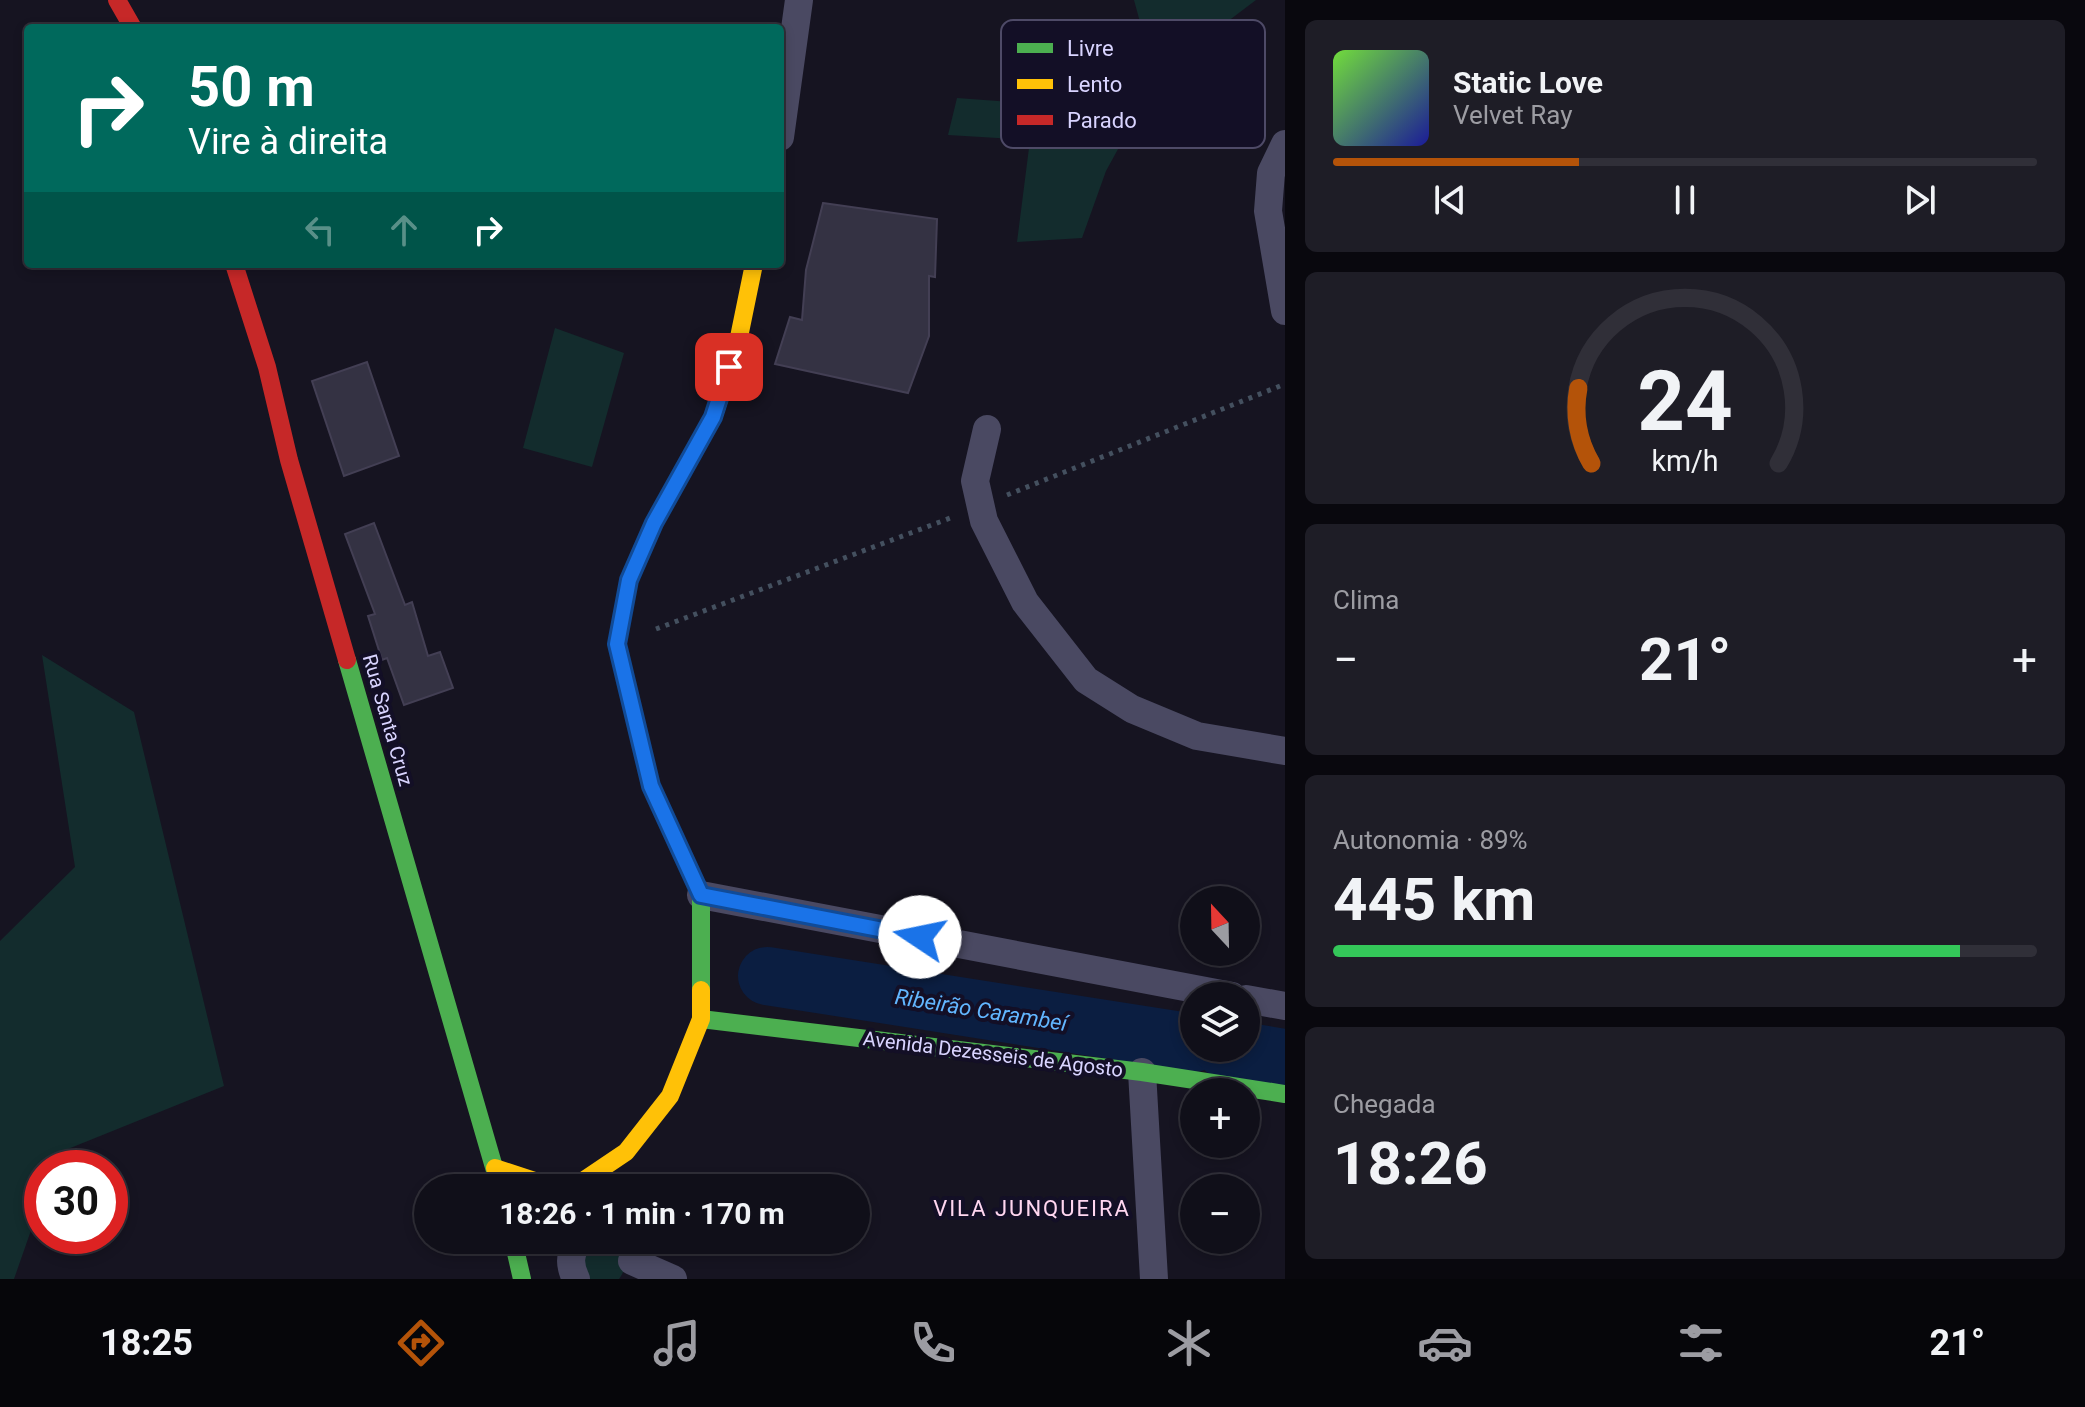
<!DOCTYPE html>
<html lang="pt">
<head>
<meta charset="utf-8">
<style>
  :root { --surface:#100f19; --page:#1e1d26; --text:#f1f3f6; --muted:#9c9ca2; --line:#302f38; --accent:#b45309 }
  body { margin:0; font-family:Roboto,sans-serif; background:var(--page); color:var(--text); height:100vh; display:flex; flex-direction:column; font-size:30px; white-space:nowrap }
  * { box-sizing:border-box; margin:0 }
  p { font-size:26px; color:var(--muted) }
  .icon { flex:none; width:44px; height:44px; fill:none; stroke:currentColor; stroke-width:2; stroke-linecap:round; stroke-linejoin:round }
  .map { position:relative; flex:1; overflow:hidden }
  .side { display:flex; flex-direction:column; gap:20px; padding:20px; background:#09080e; width:800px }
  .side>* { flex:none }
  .top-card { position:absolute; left:24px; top:24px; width:760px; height:244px; border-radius:8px; box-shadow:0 4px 12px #0003,0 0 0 2px var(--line); background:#00695c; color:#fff; overflow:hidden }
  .needle { width:52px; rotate:338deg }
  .tools { position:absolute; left:1180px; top:886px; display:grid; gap:16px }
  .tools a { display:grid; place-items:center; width:80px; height:80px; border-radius:50%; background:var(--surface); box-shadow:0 4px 12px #0003,0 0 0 2px var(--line); font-size:40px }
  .speed { position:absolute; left:24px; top:1150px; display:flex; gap:16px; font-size:40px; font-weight:700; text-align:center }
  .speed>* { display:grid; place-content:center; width:104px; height:104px; border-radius:50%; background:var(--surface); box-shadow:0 4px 12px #0003,0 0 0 2px var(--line); line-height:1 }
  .speed .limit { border:12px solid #d22; background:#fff; color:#111 }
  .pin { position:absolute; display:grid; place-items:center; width:68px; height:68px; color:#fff; margin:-34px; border-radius:16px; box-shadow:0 4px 12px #0006 }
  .me { position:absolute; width:88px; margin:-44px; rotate:281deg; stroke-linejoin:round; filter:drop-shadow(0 0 6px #0008) }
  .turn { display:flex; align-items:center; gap:28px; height:168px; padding:0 32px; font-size:36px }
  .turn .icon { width:104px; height:104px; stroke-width:2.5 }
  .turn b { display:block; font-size:56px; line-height:68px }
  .lanes { display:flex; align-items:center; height:76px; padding:0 32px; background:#0003; justify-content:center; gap:40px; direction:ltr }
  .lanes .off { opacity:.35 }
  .big { font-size:60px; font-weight:700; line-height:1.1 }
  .side .card { flex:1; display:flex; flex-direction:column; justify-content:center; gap:12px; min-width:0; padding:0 28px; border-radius:12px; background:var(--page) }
  .side .dial { align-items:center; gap:0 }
  .dial svg { height:208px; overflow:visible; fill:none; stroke:var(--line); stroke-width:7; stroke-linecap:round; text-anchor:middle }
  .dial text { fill:var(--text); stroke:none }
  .song { display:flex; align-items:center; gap:24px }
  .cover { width:96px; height:96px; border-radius:12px; background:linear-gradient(135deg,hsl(100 70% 55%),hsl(240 70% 35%)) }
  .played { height:8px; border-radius:4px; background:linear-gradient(90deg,var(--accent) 35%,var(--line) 35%) }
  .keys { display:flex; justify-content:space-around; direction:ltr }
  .heat { display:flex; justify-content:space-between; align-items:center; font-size:44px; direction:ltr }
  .charge { height:12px; border-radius:6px; background:linear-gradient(90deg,#34c759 89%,var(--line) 0) }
  .trip { position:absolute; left:414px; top:1174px; width:456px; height:80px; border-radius:40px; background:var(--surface); box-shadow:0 4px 12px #0003,0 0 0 2px var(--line); font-weight:700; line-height:80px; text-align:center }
  .menu { display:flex; height:128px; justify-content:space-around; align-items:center; background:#06060a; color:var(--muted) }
  .menu .icon { width:56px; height:56px }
  .menu .active { color:var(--accent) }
  .menu b { font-size:36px; color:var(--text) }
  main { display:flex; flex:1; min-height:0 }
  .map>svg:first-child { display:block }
  .green { fill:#132c2d }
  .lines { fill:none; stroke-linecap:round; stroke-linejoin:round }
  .river { stroke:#0b1e41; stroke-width:58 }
  .building { fill:#343243; stroke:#433f54; stroke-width:2 }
  .path { stroke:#44505f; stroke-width:5; stroke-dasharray:4 6; stroke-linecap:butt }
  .street { stroke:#4a4962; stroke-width:28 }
  .fast { stroke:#4caf50; stroke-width:18 }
  .slow { stroke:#ffc107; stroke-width:18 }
  .jam { stroke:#c62828; stroke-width:18 }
  .route-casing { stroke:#114b97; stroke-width:20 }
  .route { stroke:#1a73e8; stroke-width:14 }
  .labels { text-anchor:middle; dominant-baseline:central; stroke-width:8; stroke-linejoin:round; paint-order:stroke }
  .street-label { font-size:20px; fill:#d9d4ff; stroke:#130f26 }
  .water-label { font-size:22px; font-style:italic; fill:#62b6ff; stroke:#130f26 }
  .neighbourhood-label { font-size:22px; letter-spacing:2px; fill:#ffd6f0; stroke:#130f26 }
  .key { fill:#130f26; stroke:#4e4a67; stroke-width:2 }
  .key-label { font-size:22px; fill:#d9d4ff }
</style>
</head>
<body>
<main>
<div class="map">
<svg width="1285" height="1279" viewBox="0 0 1285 1279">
  <rect width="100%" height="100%" fill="#161421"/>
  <g class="green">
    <path d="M1134 0H1256L1170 65 1134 120 1106 171 1082 238 1017 242 1030 140 948 135 957 98 1011 102 1119 52 1140 22Z"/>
    <path d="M555 328 624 353 592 467 523 448Z"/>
    <path d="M42 655 134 712 224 1086 58 1153 53 1168H42V1199L14 1279H0V941L75 867Z"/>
    <path d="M593 1240H610C627 1249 630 1264 619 1279H584L579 1253Z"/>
  </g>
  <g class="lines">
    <g class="river">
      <path d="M767 976 1194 1043"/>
      <path d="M1223 1048 1285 1058"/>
    </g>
  </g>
  <g class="building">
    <path d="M823 203 937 219 935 277 929 276V336L908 393 775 364 790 317 802 320 806 270Z"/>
    <path d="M367 362 399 456 344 476 312 381Z"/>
    <path d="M374 523 405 605 412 602 428 656 440 652 453 688 404 705 387 658 382 660 368 616 375 614 345 534Z"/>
  </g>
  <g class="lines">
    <g class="path">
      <path d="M1007 495 1285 384"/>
      <path d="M656 629 953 517"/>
    </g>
    <g class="street">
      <path d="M780 137 799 0"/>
      <path d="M1285 144 1271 173 1268 211 1285 311"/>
      <path d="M987 429 975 481 984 521 1025 602 1086 680 1132 709 1197 736 1285 751"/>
      <path d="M701 895 1232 996"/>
      <path d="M1246 999 1285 1006"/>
      <path d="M1142 1072 1154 1279"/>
      <path d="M632 1261 673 1279"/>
      <path d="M576 1279C569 1265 569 1252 580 1240"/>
    </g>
    <g class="fast">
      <path d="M347 660 500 1188"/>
      <path d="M701 990V895L651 786 617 644 629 580 654 523 714 415"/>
      <path d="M701 1019 1142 1072 1285 1094"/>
      <path d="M513 1240 522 1279"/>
    </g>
    <g class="slow">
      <path d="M714 415 738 342 754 264"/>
      <path d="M495 1168 550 1186 580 1183 626 1152 670 1096 701 1019V990"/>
    </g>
    <g class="jam">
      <path d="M117 0 133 28"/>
      <path d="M234 264 267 367 289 460 347 660"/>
    </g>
  </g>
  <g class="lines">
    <g class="route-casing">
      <path id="route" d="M729 367 713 417 654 523 629 580 617 644 651 786 701 895 920 937"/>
    </g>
    <use href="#route" class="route"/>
  </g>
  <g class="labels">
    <g class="street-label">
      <text transform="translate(388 720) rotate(74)">Rua Santa Cruz</text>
      <text transform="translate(993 1054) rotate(7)">Avenida Dezesseis de Agosto</text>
    </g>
    <g class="water-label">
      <text transform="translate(981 1010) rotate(9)">Ribeirão Carambeí</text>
    </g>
    <g class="neighbourhood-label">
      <text x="1032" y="1208">VILA JUNQUEIRA</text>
    </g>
  </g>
  <rect x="1001" y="20" width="264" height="128" rx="12" class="key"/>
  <rect x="1017" y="43" width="36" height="10" fill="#4caf50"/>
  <rect x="1017" y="79" width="36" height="10" fill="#ffc107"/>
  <rect x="1017" y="115" width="36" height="10" fill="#c62828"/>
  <g class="key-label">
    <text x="1067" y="56">Livre</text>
    <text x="1067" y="92">Lento</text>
    <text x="1067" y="128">Parado</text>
  </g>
</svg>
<div class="tools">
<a><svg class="needle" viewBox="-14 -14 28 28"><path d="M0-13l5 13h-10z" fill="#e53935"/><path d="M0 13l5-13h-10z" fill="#9c9ca2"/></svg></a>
<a><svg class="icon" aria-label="layers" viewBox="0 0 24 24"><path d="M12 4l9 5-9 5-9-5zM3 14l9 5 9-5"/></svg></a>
<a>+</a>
<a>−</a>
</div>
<div class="speed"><div class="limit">30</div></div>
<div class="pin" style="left:729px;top:367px;background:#d93025"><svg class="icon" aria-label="arrive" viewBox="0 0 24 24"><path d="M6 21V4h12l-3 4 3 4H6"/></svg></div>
<svg class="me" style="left:920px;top:937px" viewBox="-20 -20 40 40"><circle r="19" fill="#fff"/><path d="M0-13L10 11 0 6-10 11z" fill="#1a73e8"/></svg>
<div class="trip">18:26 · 1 min · 170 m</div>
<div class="top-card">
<div class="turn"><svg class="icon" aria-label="right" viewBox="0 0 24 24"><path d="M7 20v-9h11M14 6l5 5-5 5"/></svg><div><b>50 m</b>Vire à direita</div></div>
<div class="lanes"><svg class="icon off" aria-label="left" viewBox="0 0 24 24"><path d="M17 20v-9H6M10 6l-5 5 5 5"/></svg><svg class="icon off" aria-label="ahead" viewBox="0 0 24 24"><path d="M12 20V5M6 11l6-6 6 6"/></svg><svg class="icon" aria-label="right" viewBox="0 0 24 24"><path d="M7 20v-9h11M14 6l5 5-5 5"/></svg></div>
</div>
</div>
<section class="side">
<div class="card">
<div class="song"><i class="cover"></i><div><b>Static Love</b><p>Velvet Ray</p></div></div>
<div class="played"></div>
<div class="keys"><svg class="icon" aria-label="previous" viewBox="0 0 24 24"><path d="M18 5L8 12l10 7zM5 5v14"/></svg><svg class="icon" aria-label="pause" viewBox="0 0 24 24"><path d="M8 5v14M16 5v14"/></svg><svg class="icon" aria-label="next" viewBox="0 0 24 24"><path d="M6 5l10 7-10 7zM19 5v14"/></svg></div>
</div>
<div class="card dial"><svg viewBox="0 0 100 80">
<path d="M14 69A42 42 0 1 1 86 69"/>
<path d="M14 69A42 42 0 0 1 9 40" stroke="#b45309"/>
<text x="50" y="56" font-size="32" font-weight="700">24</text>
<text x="50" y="72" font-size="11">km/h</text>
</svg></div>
<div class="card"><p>Clima</p>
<div class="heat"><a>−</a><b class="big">21°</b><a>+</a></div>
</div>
<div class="card"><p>Autonomia · 89%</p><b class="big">445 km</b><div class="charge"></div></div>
<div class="card"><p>Chegada</p><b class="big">18:26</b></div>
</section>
</main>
<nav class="menu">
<b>18:25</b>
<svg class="icon active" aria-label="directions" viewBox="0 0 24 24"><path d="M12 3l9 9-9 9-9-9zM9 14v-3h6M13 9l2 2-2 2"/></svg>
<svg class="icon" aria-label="music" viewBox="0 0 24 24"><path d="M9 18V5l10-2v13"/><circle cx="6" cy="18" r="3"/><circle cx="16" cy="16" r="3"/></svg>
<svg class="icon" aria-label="phone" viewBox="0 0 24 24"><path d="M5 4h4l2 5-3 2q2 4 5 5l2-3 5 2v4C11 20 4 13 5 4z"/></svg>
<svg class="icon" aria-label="climate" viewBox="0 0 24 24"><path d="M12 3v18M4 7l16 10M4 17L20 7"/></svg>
<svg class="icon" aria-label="car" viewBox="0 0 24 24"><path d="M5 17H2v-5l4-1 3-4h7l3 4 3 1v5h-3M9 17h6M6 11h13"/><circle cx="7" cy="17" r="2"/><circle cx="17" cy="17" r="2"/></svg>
<svg class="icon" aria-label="filters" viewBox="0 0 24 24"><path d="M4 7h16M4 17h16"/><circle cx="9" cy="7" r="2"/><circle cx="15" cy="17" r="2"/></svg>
<b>21°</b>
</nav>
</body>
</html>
